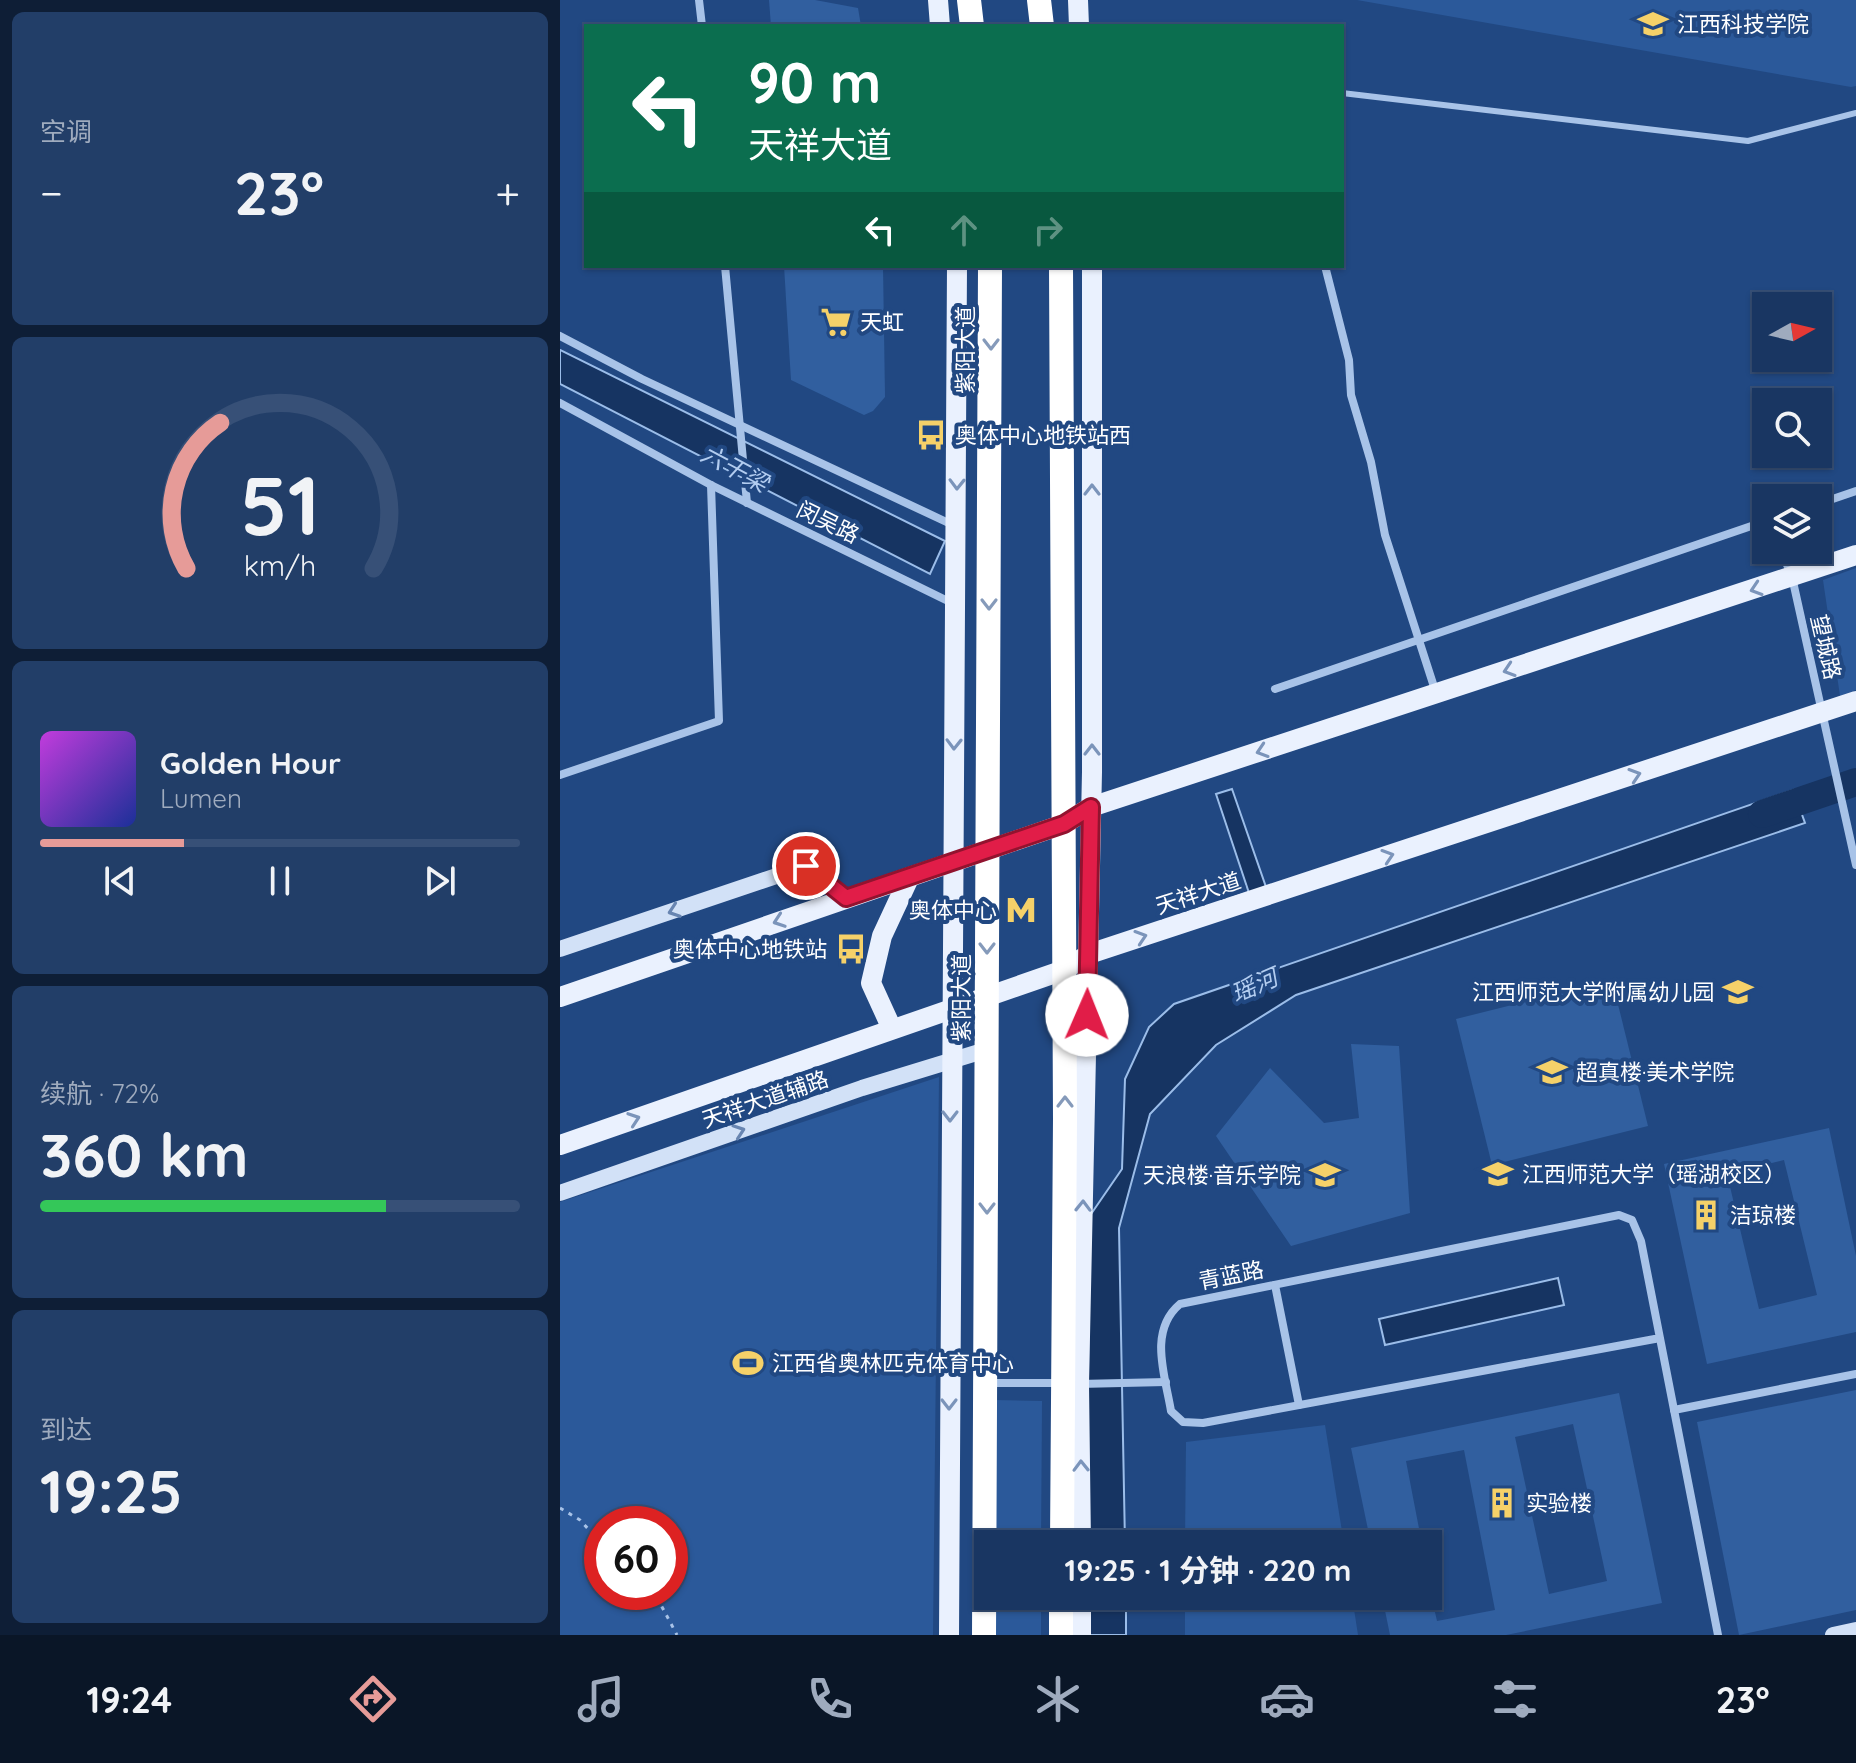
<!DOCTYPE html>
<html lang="zh">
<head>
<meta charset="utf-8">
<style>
  :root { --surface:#193662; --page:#223e68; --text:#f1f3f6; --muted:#9fabbe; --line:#375077; --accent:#e69b98 }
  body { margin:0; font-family:Quicksand,"Noto Sans SC",sans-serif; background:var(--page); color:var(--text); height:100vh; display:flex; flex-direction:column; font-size:30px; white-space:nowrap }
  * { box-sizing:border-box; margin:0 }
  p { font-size:26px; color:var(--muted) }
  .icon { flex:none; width:44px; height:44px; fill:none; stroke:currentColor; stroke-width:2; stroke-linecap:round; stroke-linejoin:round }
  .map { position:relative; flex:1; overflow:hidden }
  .panel { display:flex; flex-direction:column; gap:12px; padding:12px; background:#0e1e36; width:560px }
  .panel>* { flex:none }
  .hud { position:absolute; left:24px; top:24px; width:760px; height:244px; border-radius:0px; box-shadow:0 2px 6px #0004,0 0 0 2px var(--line); background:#0b6e4f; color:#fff; overflow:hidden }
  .needle { width:52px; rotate:82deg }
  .controls { position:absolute; left:1192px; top:292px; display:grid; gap:16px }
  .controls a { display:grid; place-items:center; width:80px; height:80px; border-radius:0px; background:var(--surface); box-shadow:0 2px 6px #0004,0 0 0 2px var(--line); font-size:40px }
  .speed { position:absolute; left:24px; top:1506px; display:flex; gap:16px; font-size:40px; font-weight:700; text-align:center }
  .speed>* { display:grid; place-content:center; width:104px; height:104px; border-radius:50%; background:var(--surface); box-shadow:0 2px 6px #0004,0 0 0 2px var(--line); line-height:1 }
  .speed .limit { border:12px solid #d22; background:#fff; color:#111 }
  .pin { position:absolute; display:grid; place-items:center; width:68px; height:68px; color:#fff; margin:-34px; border:4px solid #fff; border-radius:50%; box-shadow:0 2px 8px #0007 }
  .me { position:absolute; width:88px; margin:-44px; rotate:1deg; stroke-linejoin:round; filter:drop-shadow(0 0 6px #0008) }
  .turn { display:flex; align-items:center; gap:28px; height:168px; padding:0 32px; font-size:36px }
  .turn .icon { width:104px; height:104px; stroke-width:2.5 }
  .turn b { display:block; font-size:56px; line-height:68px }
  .lanes { display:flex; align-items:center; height:76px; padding:0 32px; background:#0003; justify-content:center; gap:40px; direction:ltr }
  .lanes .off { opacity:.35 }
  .big { font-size:60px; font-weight:700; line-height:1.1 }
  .panel .widget { flex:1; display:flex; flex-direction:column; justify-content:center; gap:12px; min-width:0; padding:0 28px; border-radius:12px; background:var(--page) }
  .panel .dial { align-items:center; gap:0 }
  .dial svg { height:208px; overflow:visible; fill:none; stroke:var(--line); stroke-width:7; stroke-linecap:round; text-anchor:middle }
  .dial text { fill:var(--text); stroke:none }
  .song { display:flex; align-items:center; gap:24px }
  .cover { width:96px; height:96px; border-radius:12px; background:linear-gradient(135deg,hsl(290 70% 55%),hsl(230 70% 35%)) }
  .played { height:8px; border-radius:4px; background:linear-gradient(90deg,var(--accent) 30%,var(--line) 30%) }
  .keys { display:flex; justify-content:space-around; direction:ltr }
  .heat { display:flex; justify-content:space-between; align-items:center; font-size:44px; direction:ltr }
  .charge { height:12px; border-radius:6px; background:linear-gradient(90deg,#34c759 72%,var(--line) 0) }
  .trip { position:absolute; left:414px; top:1530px; width:468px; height:80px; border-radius:0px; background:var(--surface); box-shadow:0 2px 6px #0004,0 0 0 2px var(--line); font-weight:700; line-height:80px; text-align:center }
  .menu { display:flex; height:128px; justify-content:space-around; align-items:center; background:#0a1627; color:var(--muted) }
  .menu .icon { width:56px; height:56px }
  .menu .current { color:var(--accent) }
  .menu b { font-size:36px; color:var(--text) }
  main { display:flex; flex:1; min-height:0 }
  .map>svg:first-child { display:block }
  .green { fill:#2b599a; fill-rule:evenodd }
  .water { fill:#163462; stroke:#9bbde9; stroke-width:2 }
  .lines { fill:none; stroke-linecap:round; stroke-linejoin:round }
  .river { stroke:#163462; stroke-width:28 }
  .building { fill:#315f9f; fill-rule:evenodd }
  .path { stroke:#a8c3e8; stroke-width:3; stroke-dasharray:4 6; stroke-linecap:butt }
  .lane { stroke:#a8c3e8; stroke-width:6 }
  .street { stroke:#a8c3e8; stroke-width:8 }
  .secondary { stroke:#d2e1f7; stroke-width:16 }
  .primary { stroke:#eaf1fe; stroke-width:20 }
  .highway { stroke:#fff; stroke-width:24 }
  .oneway { stroke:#859aba }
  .oneway2 { stroke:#7b94ba }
  .oneway3 { stroke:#6885b1 }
  .route-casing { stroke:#92132f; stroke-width:20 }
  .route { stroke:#e11d48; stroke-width:14 }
  .labels { text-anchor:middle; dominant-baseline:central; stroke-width:8; stroke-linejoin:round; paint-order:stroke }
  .poi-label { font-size:22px; fill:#fff; stroke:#214882; text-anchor:start }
  .street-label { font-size:22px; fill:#fff; stroke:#214882 }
  .water-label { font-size:24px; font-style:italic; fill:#b3cdf0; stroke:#214882 }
</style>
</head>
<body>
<main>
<section class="panel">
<div class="widget"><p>空调</p>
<div class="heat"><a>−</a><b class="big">23°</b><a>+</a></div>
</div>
<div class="widget dial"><svg viewBox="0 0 100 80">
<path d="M14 69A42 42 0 1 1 86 69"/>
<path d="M14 69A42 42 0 0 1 27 13" stroke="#e69b98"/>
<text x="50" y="56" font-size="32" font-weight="700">51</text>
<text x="50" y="72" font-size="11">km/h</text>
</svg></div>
<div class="widget">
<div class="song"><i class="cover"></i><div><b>Golden Hour</b><p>Lumen</p></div></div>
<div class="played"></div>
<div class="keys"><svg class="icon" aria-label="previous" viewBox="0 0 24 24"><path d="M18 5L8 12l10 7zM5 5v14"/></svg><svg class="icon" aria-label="pause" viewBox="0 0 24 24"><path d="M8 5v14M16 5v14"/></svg><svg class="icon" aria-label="next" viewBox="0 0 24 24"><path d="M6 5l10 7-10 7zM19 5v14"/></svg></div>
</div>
<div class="widget"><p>续航 · 72%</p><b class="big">360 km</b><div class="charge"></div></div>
<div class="widget"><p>到达</p><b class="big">19:25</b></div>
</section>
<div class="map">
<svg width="1296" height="1635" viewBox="0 0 1296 1635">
  <rect width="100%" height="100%" fill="#214882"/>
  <g class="green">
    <path d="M797 0H1296V86L1291 87Z"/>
    <path d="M1296 568V690L1280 696 1263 580Z"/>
    <path d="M379 1077 373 1635H0V1202ZM42 1524H110V1592H42Z"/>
    <path d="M434 1400 482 1401 481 1544H434Z"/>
    <path d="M765 1425 784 1544H625L626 1442Z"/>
    <rect x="434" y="1596" width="47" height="39"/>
    <path d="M625 1596H792L798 1635H625Z"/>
  </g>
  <g class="water">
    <path d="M0 350 385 541 370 574 0 384Z"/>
    <path d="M672 789 707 890 690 896 656 794Z"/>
    <path d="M1233 790 1245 823 736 995 656 1045 590 1114 559 1228 565 1544H527L529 1217 562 1169 565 1079 589 1027 614 1004Z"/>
    <path d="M998 1278 1004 1305 825 1345 819 1319Z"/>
    <rect x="526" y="1596" width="40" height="39"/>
  </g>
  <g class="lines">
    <path class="river" d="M1202 814 1296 782"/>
  </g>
  <g class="building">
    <path d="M209 0H255L298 8 301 26H211Z"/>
    <path d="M224 266H323L325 397 313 411 304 415 231 380Z"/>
    <path d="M1052 980 1088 1126 932 1165 896 1019Z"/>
    <path d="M791 1044 839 1046 850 1213 731 1246 656 1136 710 1068 764 1123 799 1118Z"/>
    <path d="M1269 1128 1296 1256V1332L1147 1364 1104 1164ZM1224 1160 1257 1295 1199 1309 1167 1174Z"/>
    <path d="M1296 1390V1610L1179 1635 1137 1422Z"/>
    <path d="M1059 1393 1102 1603 946 1635H830L822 1596H868V1581L877 1621 935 1610 904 1450 846 1461 862 1544H811L791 1448ZM1013 1424 1047 1581 989 1594 955 1437Z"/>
  </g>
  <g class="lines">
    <g class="path">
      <path d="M0 1508 20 1520 42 1544"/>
      <path d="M88 1592 101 1605 117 1635"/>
    </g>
    <path class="lane" d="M782 93 1188 141 1296 113"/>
    <g class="street">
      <path d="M139 0 142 26"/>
      <path d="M165 266 187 503"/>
      <path d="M765 266 789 360 791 395 811 462 825 535 876 693"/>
      <path d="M0 336 82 379 395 526"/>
      <path d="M0 403 151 485 394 604"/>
      <path d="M1258 504 1296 491"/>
      <path d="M1221 550 1232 577 1296 865"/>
      <path d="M715 689 1206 521"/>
      <path d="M0 775 159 721 151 485"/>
      <path d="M715 1285 739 1405"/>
      <path d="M1100 1338 643 1423 623 1422 611 1411C605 1375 588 1331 620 1304L1059 1215 1072 1220 1081 1241 1158 1635"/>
      <path d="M427 1383H501"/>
      <path d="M519 1384 606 1382"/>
      <path d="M1114 1410 1296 1374"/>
    </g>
    <g class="secondary">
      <path d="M0 949 246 866 286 898"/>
      <path d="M0 1193 302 1088 426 1050"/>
      <path d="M1273 1635 1296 1630"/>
    </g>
    <g class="primary">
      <path d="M378 0 380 26"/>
      <path d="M518 0 519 26"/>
      <path d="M0 997 504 824 531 807 1296 555"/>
      <path d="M332 1029 311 983 322 936 349 878"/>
      <path d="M0 1145 504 970 529 954 1296 701"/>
      <path d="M521 1544 519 1384 532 772V266"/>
      <path d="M389 1635 397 266"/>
      <path d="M521 1635V1596"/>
    </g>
    <g class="highway">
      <path d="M409 0 412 26"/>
      <path d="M479 0 482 26"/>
      <path d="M501 266 505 1118 502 1544"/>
      <path d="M424 1635 430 266"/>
      <path d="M501 1635V1596"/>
    </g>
  </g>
  <defs><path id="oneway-chevron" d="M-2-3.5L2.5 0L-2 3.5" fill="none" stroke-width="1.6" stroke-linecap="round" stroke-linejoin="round" transform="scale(2)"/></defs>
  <g class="oneway">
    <use href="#oneway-chevron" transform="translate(431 344) rotate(90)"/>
    <use href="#oneway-chevron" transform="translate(429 604) rotate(90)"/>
    <use href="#oneway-chevron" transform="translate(427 948) rotate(90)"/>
    <use href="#oneway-chevron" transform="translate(505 1102) rotate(-90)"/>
    <use href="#oneway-chevron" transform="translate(427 1208) rotate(90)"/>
  </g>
  <g class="oneway2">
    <use href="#oneway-chevron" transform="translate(397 484) rotate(91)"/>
    <use href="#oneway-chevron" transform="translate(532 490) rotate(-90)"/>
    <use href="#oneway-chevron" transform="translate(1196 589) rotate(162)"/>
    <use href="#oneway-chevron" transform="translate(949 670) rotate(162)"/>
    <use href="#oneway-chevron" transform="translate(394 744) rotate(91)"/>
    <use href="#oneway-chevron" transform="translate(532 750) rotate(-90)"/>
    <use href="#oneway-chevron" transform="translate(702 751) rotate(162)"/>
    <use href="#oneway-chevron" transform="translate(1075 775) rotate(-18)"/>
    <use href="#oneway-chevron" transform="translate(828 856) rotate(-18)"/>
    <use href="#oneway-chevron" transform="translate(219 921) rotate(161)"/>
    <use href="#oneway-chevron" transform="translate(581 937) rotate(-18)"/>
    <use href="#oneway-chevron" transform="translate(390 1116) rotate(90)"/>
    <use href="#oneway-chevron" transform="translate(74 1119) rotate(-19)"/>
    <use href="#oneway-chevron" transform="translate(523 1206) rotate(-89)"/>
    <use href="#oneway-chevron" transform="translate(389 1404) rotate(90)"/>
    <use href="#oneway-chevron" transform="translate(521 1466) rotate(-91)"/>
  </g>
  <g class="oneway3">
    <use href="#oneway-chevron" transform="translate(114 911) rotate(161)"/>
    <use href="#oneway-chevron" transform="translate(179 1131) rotate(-19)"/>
  </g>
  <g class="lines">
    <g class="route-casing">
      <path id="route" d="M246 866 286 898 504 824 531 807 527 1015"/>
    </g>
    <use href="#route" class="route"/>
  </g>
  <defs>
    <g id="university-bare" transform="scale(2.4)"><path d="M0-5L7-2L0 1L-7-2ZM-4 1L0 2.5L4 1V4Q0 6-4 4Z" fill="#f5d169" stroke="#214882" stroke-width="2.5" paint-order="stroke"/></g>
    <g id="supermarket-bare" transform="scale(2.4)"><path d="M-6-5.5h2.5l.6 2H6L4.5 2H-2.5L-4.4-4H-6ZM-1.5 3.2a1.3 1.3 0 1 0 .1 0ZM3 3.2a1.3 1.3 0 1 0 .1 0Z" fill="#f5d169" stroke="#214882" stroke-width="2.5" paint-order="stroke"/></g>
    <g id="bus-bare" transform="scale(2.4)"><path d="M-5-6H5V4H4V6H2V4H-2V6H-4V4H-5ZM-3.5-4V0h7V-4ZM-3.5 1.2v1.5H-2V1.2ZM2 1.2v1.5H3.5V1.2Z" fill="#f5d169" stroke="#214882" stroke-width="2.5" paint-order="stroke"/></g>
    <g id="metro-bare" transform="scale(2.4)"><path d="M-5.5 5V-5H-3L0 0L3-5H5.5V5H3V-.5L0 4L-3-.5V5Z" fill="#f5d169" stroke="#214882" stroke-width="2.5" paint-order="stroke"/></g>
    <g id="school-bare" transform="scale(2.4)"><path d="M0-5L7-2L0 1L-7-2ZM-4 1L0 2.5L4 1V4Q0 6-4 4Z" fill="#f5d169" stroke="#214882" stroke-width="2.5" paint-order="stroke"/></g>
    <g id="building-bare" transform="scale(2.4)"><path d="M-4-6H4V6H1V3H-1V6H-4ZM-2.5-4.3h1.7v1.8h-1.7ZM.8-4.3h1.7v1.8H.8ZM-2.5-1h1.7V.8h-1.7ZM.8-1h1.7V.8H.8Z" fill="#f5d169" stroke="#214882" stroke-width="2.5" paint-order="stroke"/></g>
    <g id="stadium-bare" transform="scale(2.4)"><path d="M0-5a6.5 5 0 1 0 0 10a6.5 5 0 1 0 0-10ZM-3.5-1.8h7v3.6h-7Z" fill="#f5d169" stroke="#214882" stroke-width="2.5" paint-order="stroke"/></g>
  </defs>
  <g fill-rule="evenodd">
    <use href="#university-bare" x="1093" y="24"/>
    <use href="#supermarket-bare" x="276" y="322"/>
    <use href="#bus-bare" x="371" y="435"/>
    <use href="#metro-bare" x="461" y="910"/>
    <use href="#bus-bare" x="291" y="949"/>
    <use href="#school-bare" x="1178" y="992"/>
    <use href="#university-bare" x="992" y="1072"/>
    <use href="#university-bare" x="938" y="1174"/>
    <use href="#university-bare" x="765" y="1175"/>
    <use href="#building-bare" x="1146" y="1215"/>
    <use href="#stadium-bare" x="188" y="1363"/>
    <use href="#building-bare" x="942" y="1503"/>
  </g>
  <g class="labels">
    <g class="poi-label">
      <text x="1117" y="24">江西科技学院</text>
      <text x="300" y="322">天虹</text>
      <text x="395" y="435">奥体中心地铁站西</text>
      <text x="437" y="910" text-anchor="end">奥体中心</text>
      <text x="267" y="949" text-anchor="end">奥体中心地铁站</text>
      <text x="1154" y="992" text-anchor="end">江西师范大学附属幼儿园</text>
      <text x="1016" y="1072">超真楼·美术学院</text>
      <text x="962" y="1174">江西师范大学（瑶湖校区）</text>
      <text x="741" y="1175" text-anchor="end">天浪楼·音乐学院</text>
      <text x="1170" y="1215">洁琼楼</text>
      <text x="212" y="1363">江西省奥林匹克体育中心</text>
      <text x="966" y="1503">实验楼</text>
    </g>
    <g class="street-label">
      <text transform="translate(405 350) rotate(-90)">紫阳大道</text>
      <text transform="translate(268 522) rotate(26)">闵吴路</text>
      <text transform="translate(1266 647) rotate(77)">望城路</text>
      <text transform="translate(638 893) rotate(-18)">天祥大道</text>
      <text transform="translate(401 998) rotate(-90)">紫阳大道</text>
      <text transform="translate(205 1099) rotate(-19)">天祥大道辅路</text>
      <text transform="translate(671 1275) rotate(-11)">青蓝路</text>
    </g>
    <g class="water-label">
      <text transform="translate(175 468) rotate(28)">六干梁</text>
      <text transform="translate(694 985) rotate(-24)">瑶河</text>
    </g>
  </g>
</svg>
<div class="controls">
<a><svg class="needle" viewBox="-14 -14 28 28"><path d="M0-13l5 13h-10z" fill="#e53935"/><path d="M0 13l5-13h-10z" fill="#9fabbe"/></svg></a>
<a><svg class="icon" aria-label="search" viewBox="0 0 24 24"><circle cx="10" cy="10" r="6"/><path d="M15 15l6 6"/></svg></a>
<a><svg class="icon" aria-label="layers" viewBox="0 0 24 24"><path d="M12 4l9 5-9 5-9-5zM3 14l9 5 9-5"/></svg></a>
</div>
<div class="speed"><div class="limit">60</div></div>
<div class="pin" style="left:246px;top:866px;background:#d93025"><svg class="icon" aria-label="arrive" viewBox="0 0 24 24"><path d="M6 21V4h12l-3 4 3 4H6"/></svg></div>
<svg class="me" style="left:527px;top:1015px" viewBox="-20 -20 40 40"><circle r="19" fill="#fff"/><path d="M0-13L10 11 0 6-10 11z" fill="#e11d48"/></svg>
<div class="trip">19:25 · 1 分钟 · 220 m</div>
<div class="hud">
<div class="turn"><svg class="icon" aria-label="left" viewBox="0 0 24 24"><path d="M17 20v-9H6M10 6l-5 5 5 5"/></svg><div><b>90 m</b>天祥大道</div></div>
<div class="lanes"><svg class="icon" aria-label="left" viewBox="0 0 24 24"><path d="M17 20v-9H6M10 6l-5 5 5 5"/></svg><svg class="icon off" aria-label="ahead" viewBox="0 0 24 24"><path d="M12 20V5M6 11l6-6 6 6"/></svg><svg class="icon off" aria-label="right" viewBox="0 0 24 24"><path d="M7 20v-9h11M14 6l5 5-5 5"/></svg></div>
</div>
</div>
</main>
<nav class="menu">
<b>19:24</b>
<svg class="icon current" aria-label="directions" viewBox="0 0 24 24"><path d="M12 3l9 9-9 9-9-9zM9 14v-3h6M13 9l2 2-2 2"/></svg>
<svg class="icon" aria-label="music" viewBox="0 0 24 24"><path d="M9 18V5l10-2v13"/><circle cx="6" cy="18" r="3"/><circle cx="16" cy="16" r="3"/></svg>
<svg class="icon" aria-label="phone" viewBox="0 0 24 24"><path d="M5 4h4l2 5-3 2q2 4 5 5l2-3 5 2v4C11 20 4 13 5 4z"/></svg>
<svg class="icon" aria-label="climate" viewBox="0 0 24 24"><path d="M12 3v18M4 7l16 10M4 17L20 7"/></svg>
<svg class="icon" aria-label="car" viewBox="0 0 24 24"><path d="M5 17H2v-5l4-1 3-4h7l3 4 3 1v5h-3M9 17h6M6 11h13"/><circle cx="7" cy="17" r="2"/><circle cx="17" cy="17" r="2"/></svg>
<svg class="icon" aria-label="filters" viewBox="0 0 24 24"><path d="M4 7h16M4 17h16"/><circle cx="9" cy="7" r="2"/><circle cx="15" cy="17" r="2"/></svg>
<b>23°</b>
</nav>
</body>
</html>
